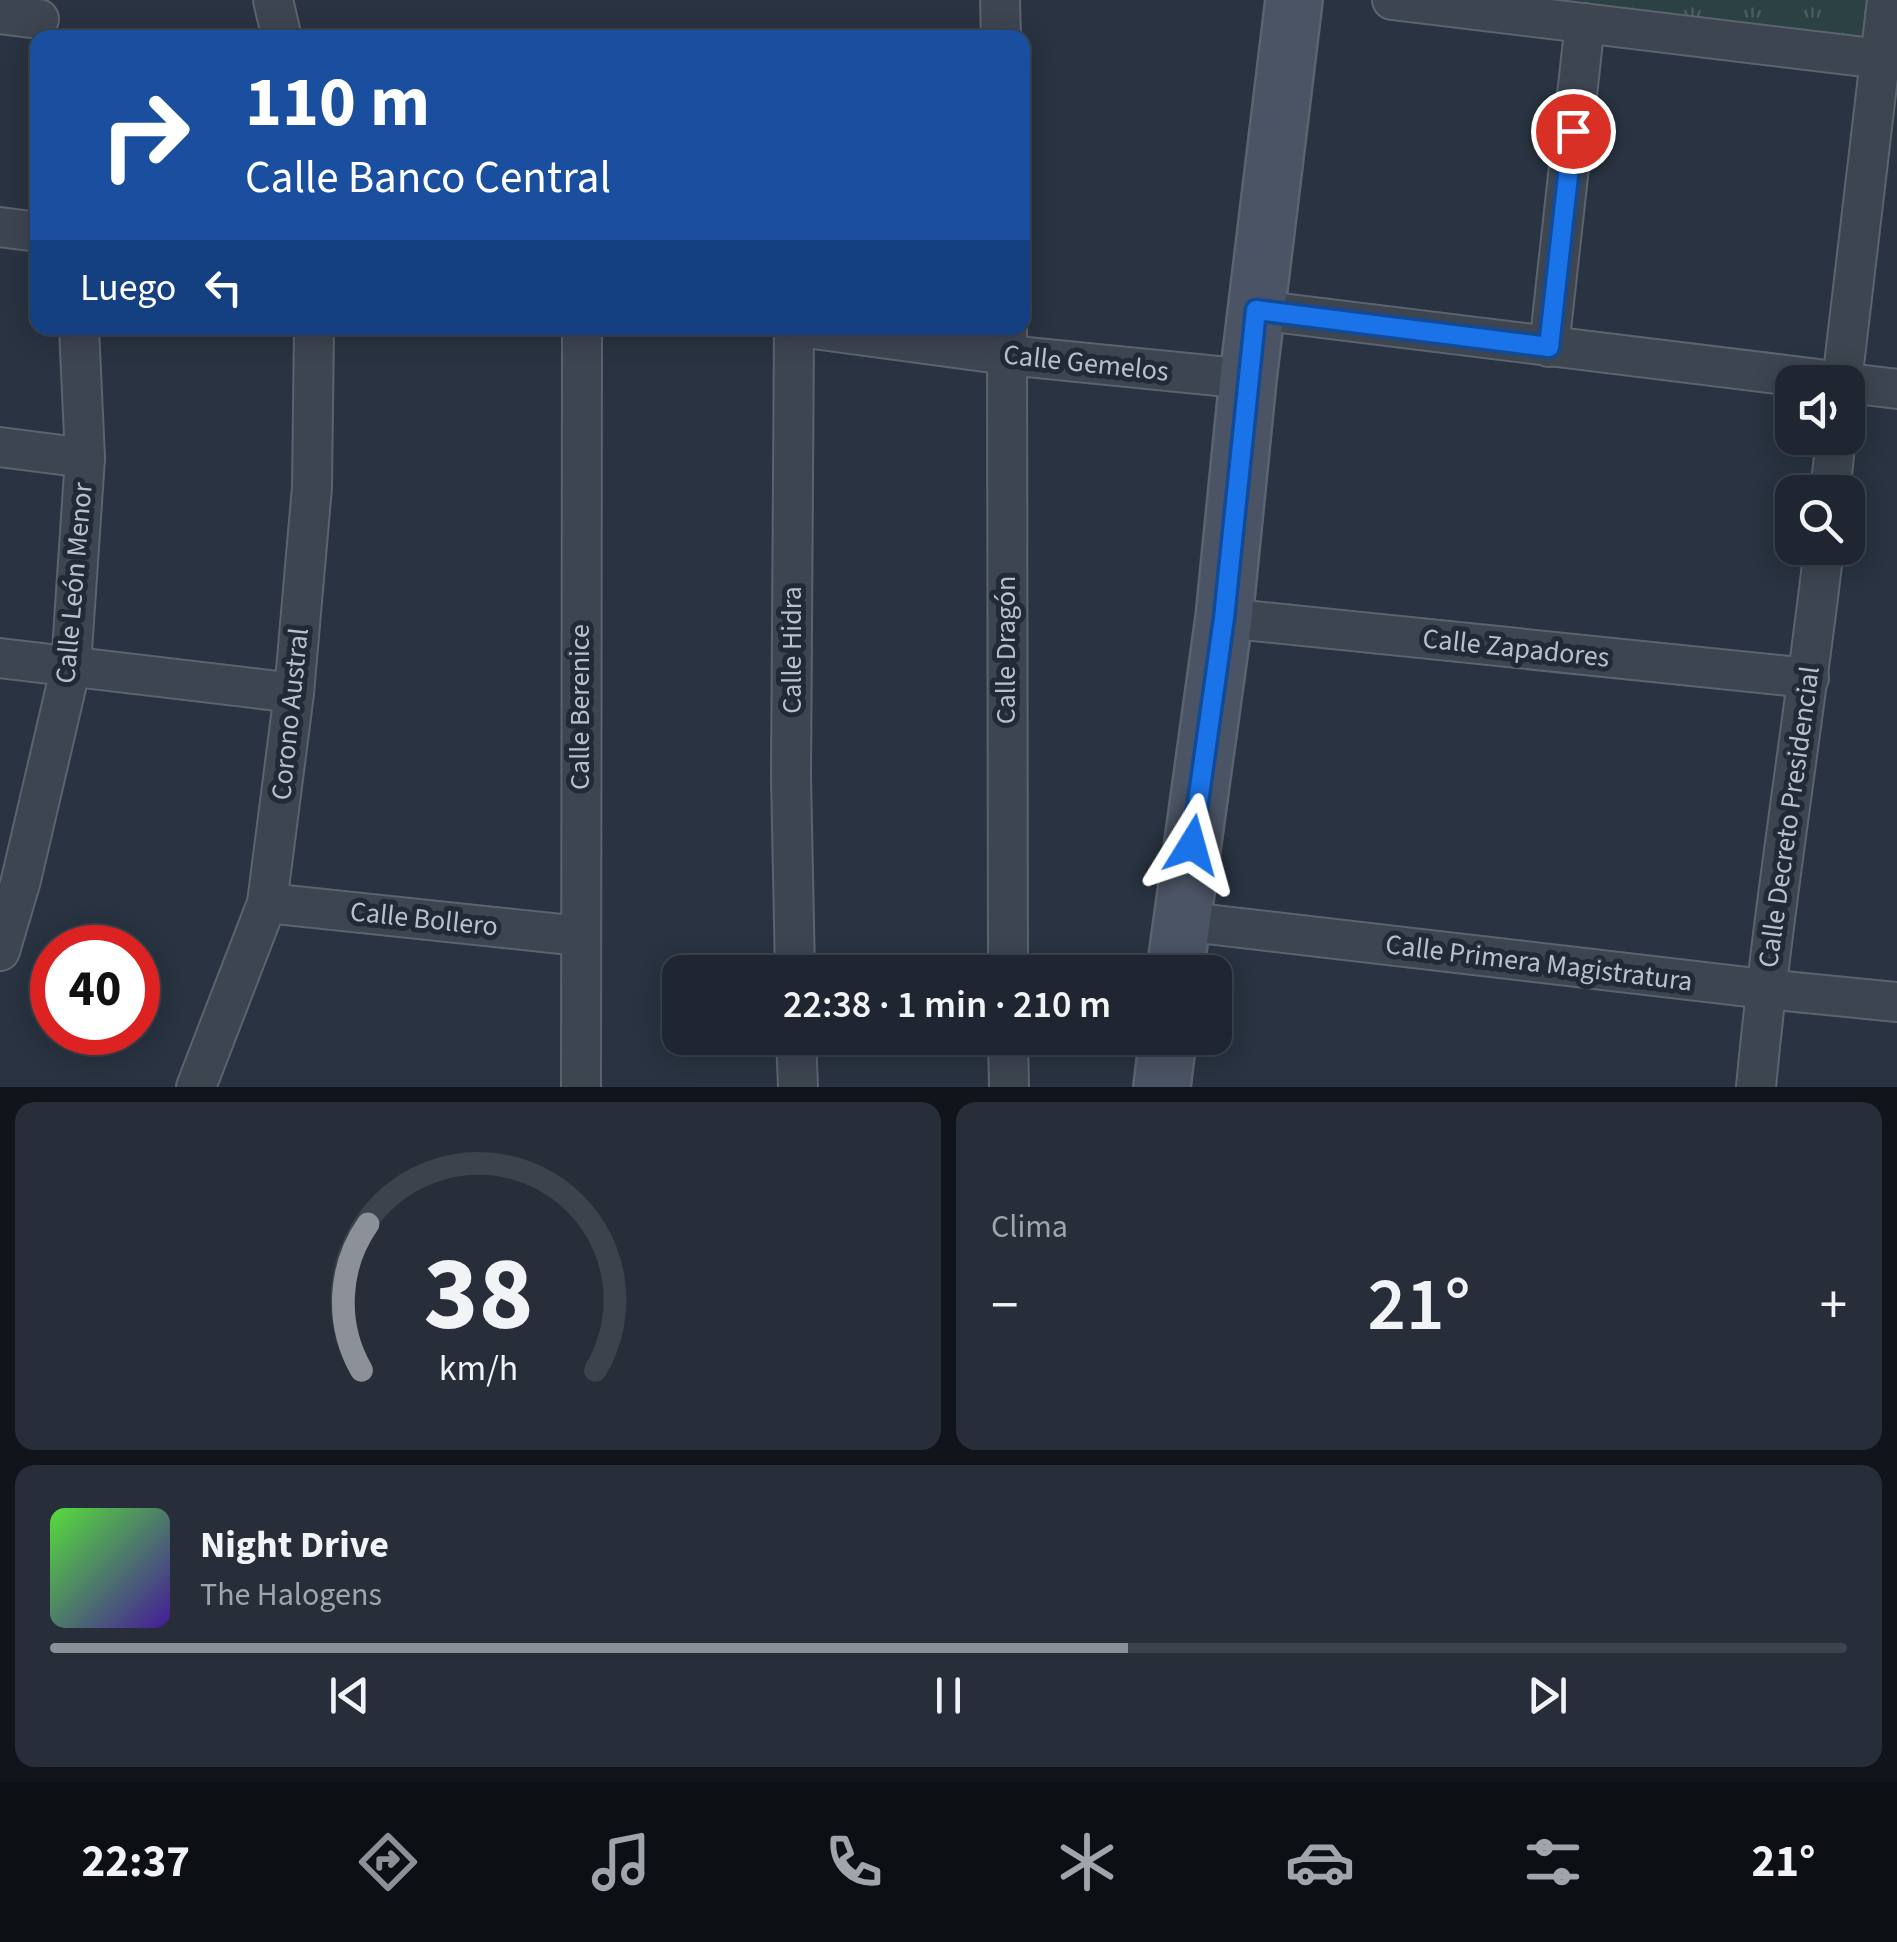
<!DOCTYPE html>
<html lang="es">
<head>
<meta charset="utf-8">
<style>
  :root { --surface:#1f2631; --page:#272e39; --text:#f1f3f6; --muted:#a1a5ab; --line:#3c434d; --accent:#8c9099 }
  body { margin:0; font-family:"Source Sans 3",sans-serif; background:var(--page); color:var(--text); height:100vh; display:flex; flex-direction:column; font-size:38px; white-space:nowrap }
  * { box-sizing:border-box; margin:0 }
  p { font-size:32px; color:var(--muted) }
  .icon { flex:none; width:55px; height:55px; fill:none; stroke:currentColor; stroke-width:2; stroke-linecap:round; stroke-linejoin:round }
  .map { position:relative; height:1087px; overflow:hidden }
  .sheet { display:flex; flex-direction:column; gap:15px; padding:15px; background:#11151b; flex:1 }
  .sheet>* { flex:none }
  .top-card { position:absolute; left:30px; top:30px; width:1000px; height:305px; border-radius:20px; box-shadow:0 5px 25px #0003,0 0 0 2px var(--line); background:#1a4fa0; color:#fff; overflow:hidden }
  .tools { position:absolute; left:1775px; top:365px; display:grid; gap:20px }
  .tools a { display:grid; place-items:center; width:90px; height:90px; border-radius:20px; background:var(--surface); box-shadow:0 5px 25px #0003,0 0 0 2px var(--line); font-size:50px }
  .speed { position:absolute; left:30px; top:925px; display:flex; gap:20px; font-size:50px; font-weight:700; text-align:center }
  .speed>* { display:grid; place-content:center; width:130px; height:130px; border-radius:50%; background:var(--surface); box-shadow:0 5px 25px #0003,0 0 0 2px var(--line); line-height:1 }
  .speed .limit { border:15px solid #d22; background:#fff; color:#111 }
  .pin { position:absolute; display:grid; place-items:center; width:85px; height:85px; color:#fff; margin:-42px; border:5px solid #fff; border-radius:50%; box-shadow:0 2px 10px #0007 }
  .me { position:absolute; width:110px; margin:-55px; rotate:8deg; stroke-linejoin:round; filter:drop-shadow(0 0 8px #0008) }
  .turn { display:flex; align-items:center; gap:35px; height:210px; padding:0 50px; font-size:45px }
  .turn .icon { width:130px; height:130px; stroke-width:2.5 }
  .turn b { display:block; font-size:70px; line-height:85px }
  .then { display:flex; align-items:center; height:95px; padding:0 50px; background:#0003; gap:20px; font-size:38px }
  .big { font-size:75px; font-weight:600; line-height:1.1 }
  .sheet .widget { flex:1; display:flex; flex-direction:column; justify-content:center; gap:15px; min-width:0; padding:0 35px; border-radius:20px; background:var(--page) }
  .sheet .dial { align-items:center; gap:0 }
  .dial svg { height:260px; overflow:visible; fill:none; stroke:var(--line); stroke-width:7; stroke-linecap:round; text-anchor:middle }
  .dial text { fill:var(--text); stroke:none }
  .song { display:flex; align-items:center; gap:30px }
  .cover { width:120px; height:120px; border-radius:15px; background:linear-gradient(135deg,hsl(110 70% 55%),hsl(260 70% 35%)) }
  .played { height:10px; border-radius:5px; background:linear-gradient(90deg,var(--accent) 60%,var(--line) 60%) }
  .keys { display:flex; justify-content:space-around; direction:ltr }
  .heat { display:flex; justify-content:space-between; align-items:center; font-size:55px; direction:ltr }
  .sheet .tiles { flex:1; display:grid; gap:15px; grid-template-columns:1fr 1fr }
  .widget:last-child { grid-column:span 2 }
  .trip { position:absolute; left:662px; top:955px; width:570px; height:100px; border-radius:20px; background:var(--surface); box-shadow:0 5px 25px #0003,0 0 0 2px var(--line); font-weight:600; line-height:100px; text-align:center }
  .tabs { display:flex; height:160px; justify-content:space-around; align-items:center; background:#0c0f14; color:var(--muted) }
  .tabs .icon { width:70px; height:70px }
  .tabs .current { color:var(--accent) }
  .tabs b { font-size:45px; color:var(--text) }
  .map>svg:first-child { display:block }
  .park { fill:url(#park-tufts) }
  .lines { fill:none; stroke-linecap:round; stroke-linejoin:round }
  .street-casing { stroke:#5b636e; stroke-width:42 }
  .secondary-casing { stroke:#5b636e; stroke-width:60 }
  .street { stroke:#3d4551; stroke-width:38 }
  .secondary { stroke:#4b5464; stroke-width:55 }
  .route-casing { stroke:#114b97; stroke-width:25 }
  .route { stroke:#1a73e8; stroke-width:18 }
  .labels { text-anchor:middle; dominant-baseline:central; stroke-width:10; stroke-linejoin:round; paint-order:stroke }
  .street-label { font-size:28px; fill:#bac0cb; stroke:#222a36 }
</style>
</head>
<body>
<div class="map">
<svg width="1897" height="1087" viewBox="0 0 1897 1087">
  <defs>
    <pattern id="park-tufts" width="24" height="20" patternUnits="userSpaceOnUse" patternTransform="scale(2.5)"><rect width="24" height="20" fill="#2c4143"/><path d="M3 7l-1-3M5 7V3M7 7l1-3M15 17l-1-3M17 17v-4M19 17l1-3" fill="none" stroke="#485b5d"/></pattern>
  </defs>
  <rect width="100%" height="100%" fill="#293341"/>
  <path class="park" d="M1392 0H1897V61Z"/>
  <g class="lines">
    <g class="street-casing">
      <g id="street">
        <path d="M273 0 282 38"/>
        <path d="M1000 0 1001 38"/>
        <path d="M1392 0 1897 61"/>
        <path d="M0 14 39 19"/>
        <path d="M0 227 38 232"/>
        <path d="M1256 310 1843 382"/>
        <path d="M794 328 791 776 795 972"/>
        <path d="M806 328 1007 355 1248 379"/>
        <path d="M1007 328 1008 972"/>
        <path d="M1549 347 1585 23"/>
        <path d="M1842 382 1887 0"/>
        <path d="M1848 383 1897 389"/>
        <path d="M0 447 85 458"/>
        <path d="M1830 492 1836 438"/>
        <path d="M1224 618 1809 678"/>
        <path d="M0 658 294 693"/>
        <path d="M267 903 580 936"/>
        <path d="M1181 921 1765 989 1897 1002"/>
        <path d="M0 951 21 880 71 666 85 458 79 328"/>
        <path d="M796 1038 798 1087"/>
        <path d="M1008 1038 1009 1087"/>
        <path d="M196 1087 267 903 294 693 312 487 314 328"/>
        <path d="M581 1087 582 328"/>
        <path d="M1756 1087C1773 907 1803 728 1824 548"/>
      </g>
    </g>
    <g class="secondary-casing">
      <g id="secondary">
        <path d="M1175 972 1224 618 1248 379 1294 0"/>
        <path d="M1162 1087 1168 1038"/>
      </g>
    </g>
    <use href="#street" class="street"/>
    <use href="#secondary" class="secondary"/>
  </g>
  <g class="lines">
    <g class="route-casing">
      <path id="route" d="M1192 845 1224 618 1256 310 1549 347 1573 131"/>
    </g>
    <use href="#route" class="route"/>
  </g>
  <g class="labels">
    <g class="street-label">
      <text transform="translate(1086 363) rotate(6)">Calle Gemelos</text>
      <text transform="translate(74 583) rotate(-85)">Calle León Menor</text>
      <text transform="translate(1516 648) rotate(6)">Calle Zapadores</text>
      <text transform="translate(792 650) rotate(-90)">Calle Hidra</text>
      <text transform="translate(1006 650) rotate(-90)">Calle Dragón</text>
      <text transform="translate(580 707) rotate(-90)">Calle Berenice</text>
      <text transform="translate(290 714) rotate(-84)">Corono Austral</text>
      <text transform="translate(1789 817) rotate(-82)">Calle Decreto Presidencial</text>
      <text transform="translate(424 919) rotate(6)">Calle Bollero</text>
      <text transform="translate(1539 963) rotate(7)">Calle Primera Magistratura</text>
    </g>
  </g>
</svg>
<div class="tools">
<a><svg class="icon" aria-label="sound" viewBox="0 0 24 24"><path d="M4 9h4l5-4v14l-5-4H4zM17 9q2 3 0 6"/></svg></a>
<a><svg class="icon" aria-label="search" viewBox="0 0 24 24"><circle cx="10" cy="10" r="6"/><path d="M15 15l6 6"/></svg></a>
</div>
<div class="speed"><div class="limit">40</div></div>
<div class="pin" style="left:1573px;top:131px;background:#d93025"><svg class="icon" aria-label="arrive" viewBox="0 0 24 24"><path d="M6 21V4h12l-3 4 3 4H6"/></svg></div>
<svg class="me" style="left:1192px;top:845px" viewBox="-20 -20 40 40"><path d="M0-17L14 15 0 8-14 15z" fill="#1a73e8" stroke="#fff" stroke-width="4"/></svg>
<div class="trip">22:38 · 1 min · 210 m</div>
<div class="top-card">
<div class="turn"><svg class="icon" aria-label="right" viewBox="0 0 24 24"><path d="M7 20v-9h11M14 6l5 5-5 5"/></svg><div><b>110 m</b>Calle Banco Central</div></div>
<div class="then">Luego<svg class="icon" aria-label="left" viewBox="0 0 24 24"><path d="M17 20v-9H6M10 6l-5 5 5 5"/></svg></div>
</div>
</div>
<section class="sheet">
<div class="tiles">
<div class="widget dial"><svg viewBox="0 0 100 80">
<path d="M14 69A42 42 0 1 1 86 69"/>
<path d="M14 69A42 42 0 0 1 16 24" stroke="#8c9099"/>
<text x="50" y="56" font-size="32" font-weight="700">38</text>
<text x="50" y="72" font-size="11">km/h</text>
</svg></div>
<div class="widget"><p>Clima</p>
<div class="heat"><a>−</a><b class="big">21°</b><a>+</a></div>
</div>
<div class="widget">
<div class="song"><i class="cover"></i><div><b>Night Drive</b><p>The Halogens</p></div></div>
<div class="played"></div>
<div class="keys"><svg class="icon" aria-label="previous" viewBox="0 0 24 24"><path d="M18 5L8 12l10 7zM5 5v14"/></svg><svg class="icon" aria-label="pause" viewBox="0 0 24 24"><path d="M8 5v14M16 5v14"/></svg><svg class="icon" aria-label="next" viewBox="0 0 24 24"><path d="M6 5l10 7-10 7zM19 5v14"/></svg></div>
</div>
</div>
</section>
<nav class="tabs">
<b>22:37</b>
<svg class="icon current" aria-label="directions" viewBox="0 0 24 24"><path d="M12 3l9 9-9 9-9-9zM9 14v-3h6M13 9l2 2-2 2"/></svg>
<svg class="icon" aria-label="music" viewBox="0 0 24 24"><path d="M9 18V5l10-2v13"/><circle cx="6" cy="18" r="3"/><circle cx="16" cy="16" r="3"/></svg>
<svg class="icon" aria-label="phone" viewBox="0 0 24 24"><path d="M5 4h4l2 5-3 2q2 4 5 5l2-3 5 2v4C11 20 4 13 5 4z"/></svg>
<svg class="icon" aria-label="climate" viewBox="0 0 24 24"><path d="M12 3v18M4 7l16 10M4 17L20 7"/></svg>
<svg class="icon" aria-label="car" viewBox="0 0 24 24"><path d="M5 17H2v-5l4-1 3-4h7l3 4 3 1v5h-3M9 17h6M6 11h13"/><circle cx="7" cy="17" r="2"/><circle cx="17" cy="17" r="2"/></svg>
<svg class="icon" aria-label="filters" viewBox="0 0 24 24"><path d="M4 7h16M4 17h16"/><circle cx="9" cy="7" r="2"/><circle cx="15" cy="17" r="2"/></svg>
<b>21°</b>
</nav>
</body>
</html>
